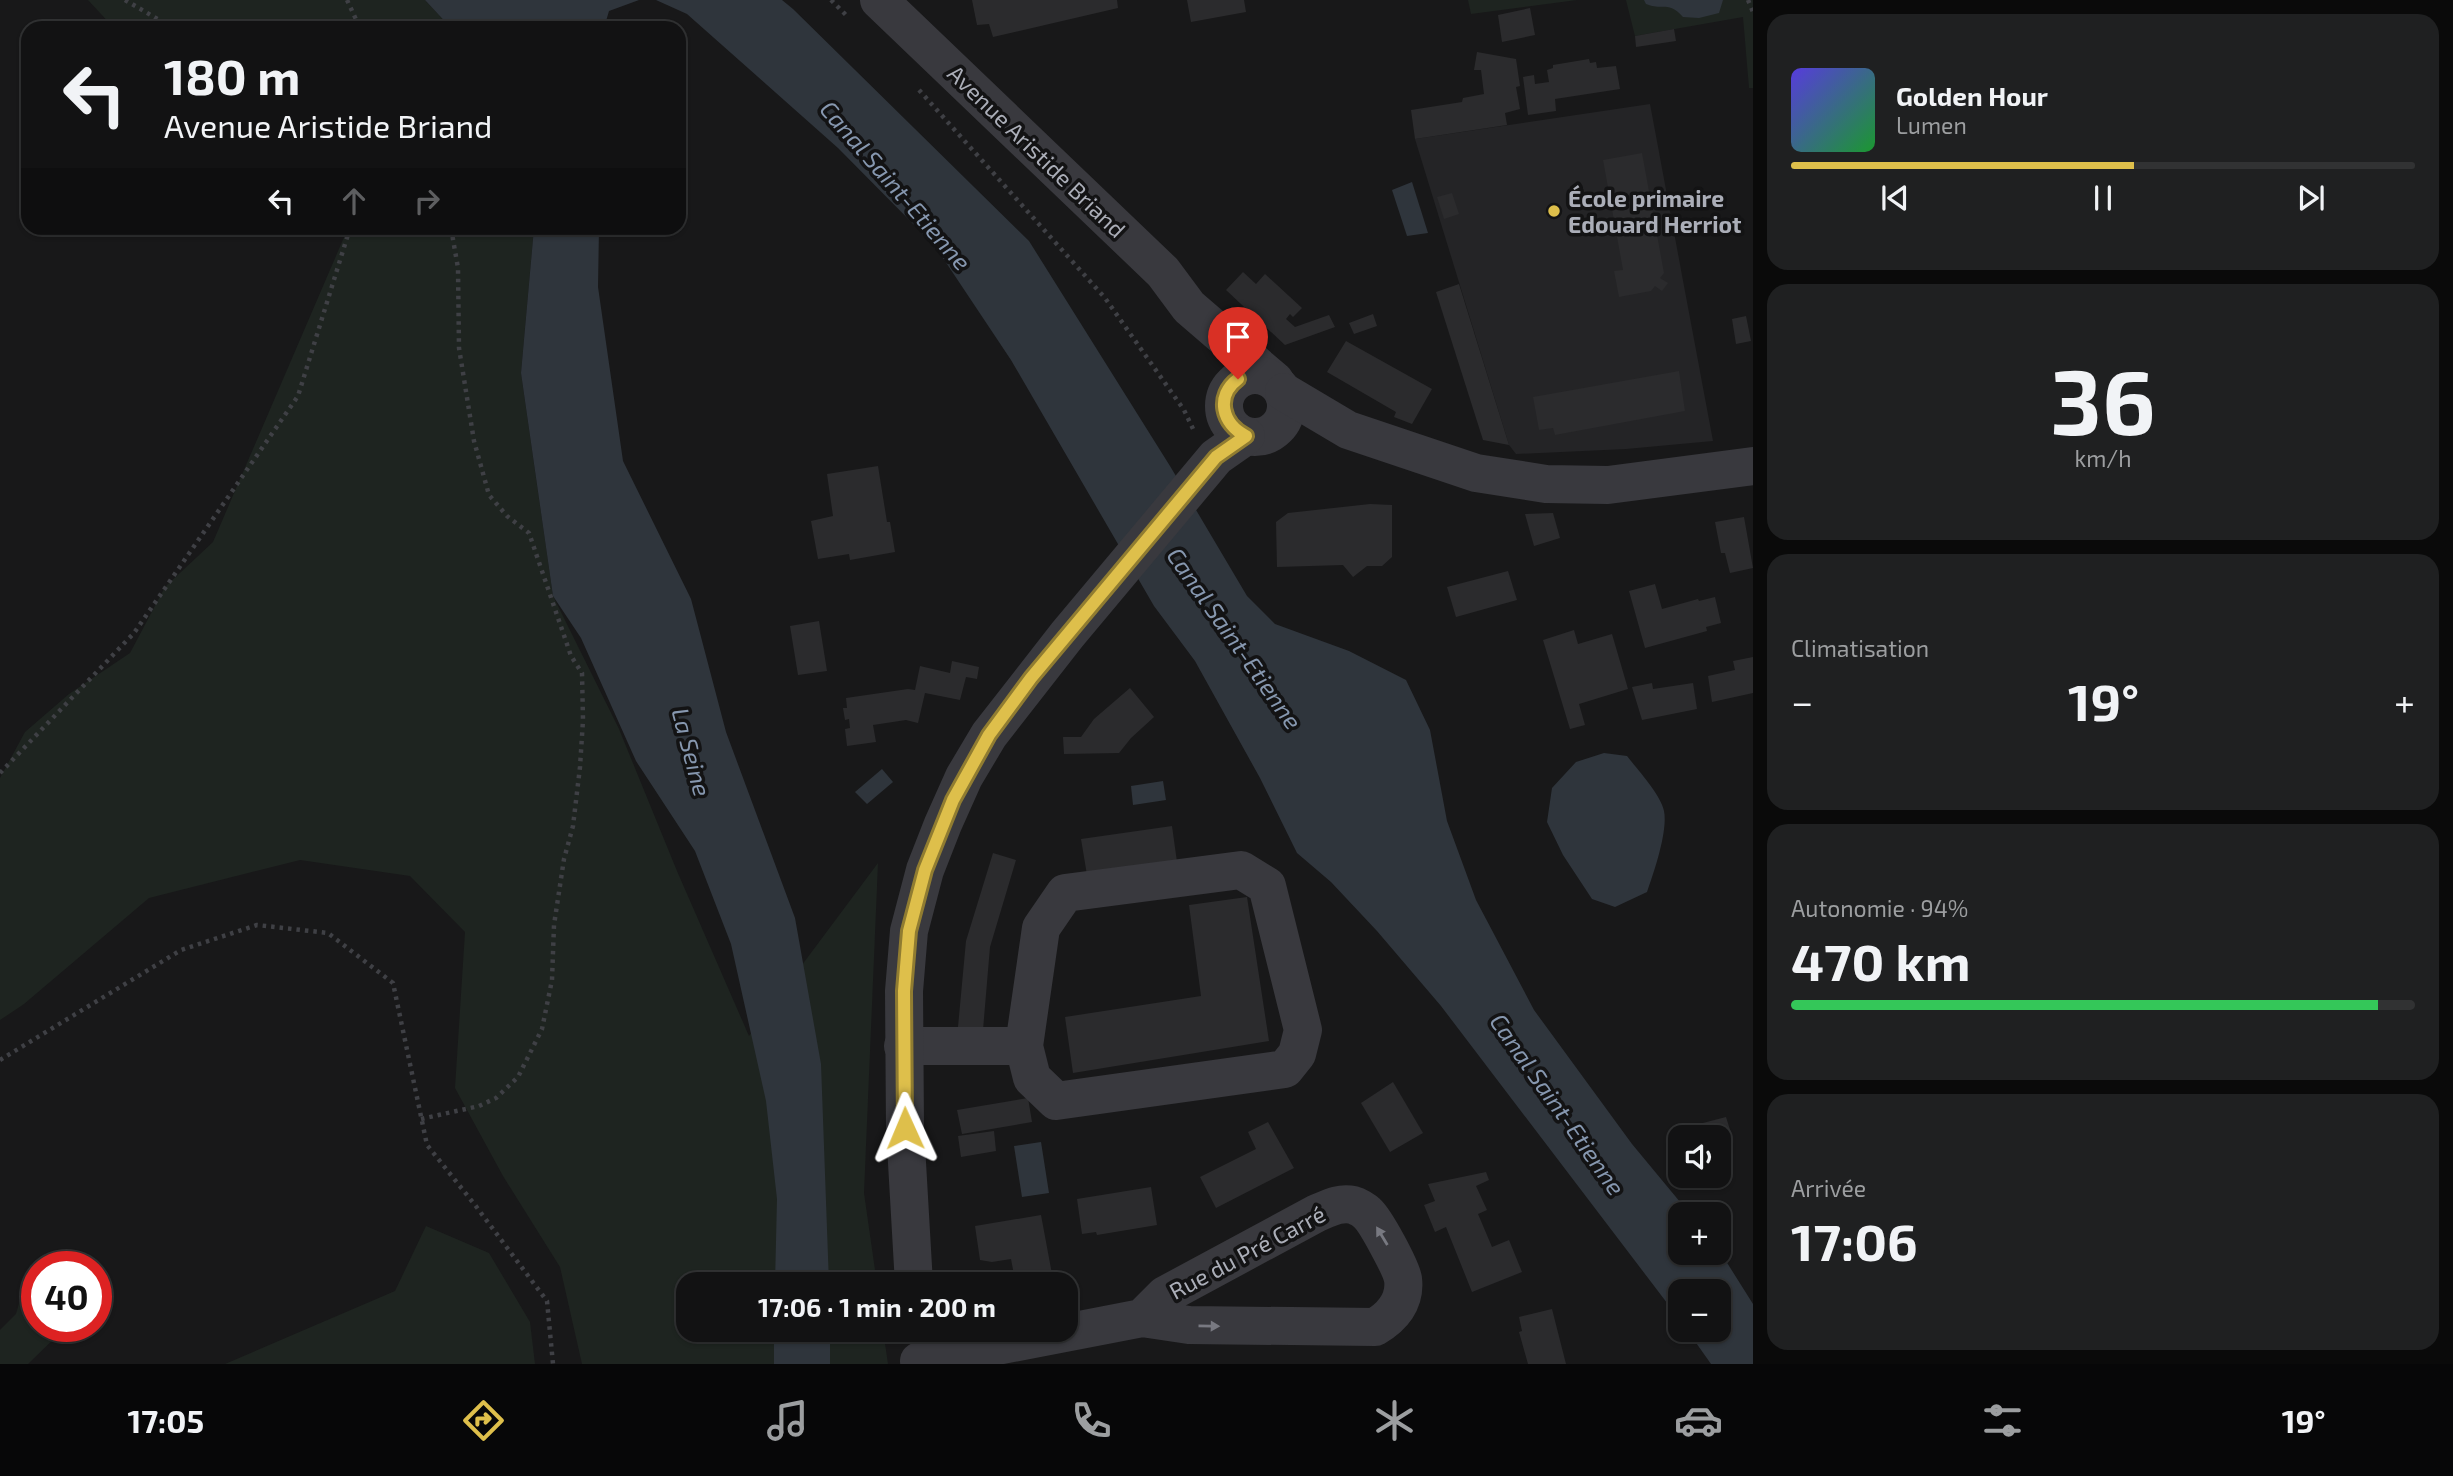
<!DOCTYPE html>
<html lang="fr">
<head>
<meta charset="utf-8">
<style>
  :root { --surface:#121213; --page:#1f2021; --text:#f1f3f6; --muted:#9c9ea0; --line:#313233; --accent:#debf4b }
  body { margin:0; font-family:"Exo 2",sans-serif; background:var(--page); color:var(--text); height:100vh; display:flex; flex-direction:column; font-size:26px; white-space:nowrap }
  * { box-sizing:border-box; margin:0 }
  p { font-size:23px; color:var(--muted) }
  .icon { flex:none; width:38px; height:38px; fill:none; stroke:currentColor; stroke-width:2; stroke-linecap:round; stroke-linejoin:round }
  .map { position:relative; flex:1; overflow:hidden }
  .sheet { display:flex; flex-direction:column; gap:14px; padding:14px; background:#0a0a0a; width:700px }
  .sheet>* { flex:none }
  .top-card { position:absolute; left:21px; top:21px; width:665px; height:214px; border-radius:21px; box-shadow:0 2px 5px #0004,0 0 0 2px var(--line); background:#121213; color:var(--text); overflow:hidden }
  .fabs { position:absolute; left:1668px; top:1125px; display:grid; gap:14px }
  .fabs a { display:grid; place-items:center; width:63px; height:63px; border-radius:14px; background:var(--surface); box-shadow:0 2px 5px #0004,0 0 0 2px var(--line); font-size:35px }
  .speed { position:absolute; left:21px; top:1251px; display:flex; gap:14px; font-size:35px; font-weight:700; text-align:center }
  .speed>* { display:grid; place-content:center; width:91px; height:91px; border-radius:50%; background:var(--surface); box-shadow:0 2px 5px #0004,0 0 0 2px var(--line); line-height:1 }
  .speed .limit { border:10px solid #d22; background:#fff; color:#111 }
  .pin { position:absolute; display:grid; place-items:center; width:60px; height:60px; color:#fff; margin:-72px -30px; border-radius:50% 50% 50% 0; rotate:-45deg; box-shadow:0 0 7px #0007 }
  .pin .icon { rotate:45deg }
  .me { position:absolute; width:77px; margin:-38px; rotate:359deg; stroke-linejoin:round; filter:drop-shadow(0 0 5px #0008) }
  .turn { display:flex; align-items:center; gap:24px; height:147px; padding:0 28px; font-size:32px }
  .turn .icon { width:91px; height:91px; stroke-width:2.5 }
  .turn b { display:block; font-size:49px; line-height:60px }
  .lanes { display:flex; align-items:center; height:66px; padding:0 28px; background:#0003; justify-content:center; gap:35px; direction:ltr }
  .lanes .off { opacity:.35 }
  .big { font-size:52px; font-weight:700; line-height:1.1 }
  .sheet .card { flex:1; display:flex; flex-direction:column; justify-content:center; gap:10px; min-width:0; padding:0 24px; border-radius:21px; background:var(--page) }
  .sheet .dial { align-items:center; gap:0 }
  .dial b { font-size:91px; line-height:1 }
  .song { display:flex; align-items:center; gap:21px }
  .cover { width:84px; height:84px; border-radius:10px; background:linear-gradient(135deg,hsl(250 70% 55%),hsl(130 70% 35%)) }
  .played { height:7px; border-radius:4px; background:linear-gradient(90deg,var(--accent) 55%,var(--line) 55%) }
  .keys { display:flex; justify-content:space-around; direction:ltr }
  .heat { display:flex; justify-content:space-between; align-items:center; font-size:38px; direction:ltr }
  .charge { height:10px; border-radius:5px; background:linear-gradient(90deg,#34c759 94%,var(--line) 0) }
  .trip { position:absolute; left:676px; top:1272px; width:402px; height:70px; border-radius:21px; background:var(--surface); box-shadow:0 2px 5px #0004,0 0 0 2px var(--line); font-weight:700; line-height:70px; text-align:center }
  .tabs { display:flex; height:112px; justify-content:space-around; align-items:center; background:#070708; color:var(--muted) }
  .tabs .icon { width:49px; height:49px }
  .tabs .on { color:var(--accent) }
  .tabs b { font-size:32px; color:var(--text) }
  main { display:flex; flex:1; min-height:0 }
  .map>svg:first-child { display:block }
  .built { fill:#242426 }
  .green { fill:#1e2420 }
  .water { fill:#2f353c }
  .building { fill:#2b2b2d }
  .lines { fill:none; stroke-linecap:round; stroke-linejoin:round }
  .path { stroke:#3f4045; stroke-width:4.5; stroke-dasharray:3.5 5; stroke-linecap:butt }
  .minor { stroke:#39393e; stroke-width:38 }
  .oneway { fill:#787981 }
  .route-casing { stroke:#907c31; stroke-width:18 }
  .route { stroke:#debf4b; stroke-width:12 }
  .poi-dot { fill:#debf4b; stroke:#131314; stroke-width:2.5 }
  .labels { text-anchor:middle; dominant-baseline:central; stroke-width:7; stroke-linejoin:round; paint-order:stroke }
  .street-label { font-size:23px; fill:#abaeb8; stroke:#131314 }
  .poi-label { font-size:23px; font-weight:bold; fill:#abaeb8; stroke:#131314; text-anchor:start }
  .water-label { font-size:24px; font-style:italic; fill:#8697af; stroke:#131314 }
</style>
</head>
<body>
<main>
<div class="map">
<svg width="1753" height="1364" viewBox="0 0 1753 1364">
  <rect width="100%" height="100%" fill="#181819"/>
  <path class="built" d="M1650 104 1713 441 1626 449 1516 454 1509 445 1415 139Z"/>
  <g class="green">
    <path d="M88 0H425L451 28H114Z"/>
    <path d="M1468 0H1577L1471 14Z"/>
    <path d="M1626 0H1753V88H1749L1743 17 1635 36Z"/>
    <path d="M348 228H534L521 373 553 596 619 729 677 871 749 1036 878 863 864 1193 877 1284H688V1330H883L888 1364H582L560 1267 503 1176 455 1088 465 932 410 876 300 860 149 898 24 1004 0 1020V778L25 732 69 694 130 653 165 587 213 542Z"/>
    <path d="M426 1226 489 1253 530 1322 535 1364H225L395 1291Z"/>
    <path d="M30 1265 61 1267H37V1326L66 1327 28 1364H0V1330L16 1314Z"/>
  </g>
  <g class="water">
    <path d="M425 0H639L609 11 604 28H451Z"/>
    <path d="M656 0H782L793 9 1029 241 1170 466 1247 596 1275 624 1349 651 1406 680 1430 730 1447 821 1476 900 1534 1010 1632 1144 1690 1214H1680V1253H1718L1719 1250 1753 1304V1364H1711L1687 1330H1718V1292H1680V1320L1441 1006 1377 931 1331 882 1297 853 1260 778 1195 661 1154 606 1011 360 935 246 838 148 687 14Z"/>
    <path d="M1644 0H1723L1719 13 1699 18 1683 17C1668 0 1663 11 1646 4Z"/>
    <path d="M1412 182 1428 233 1407 236 1392 190Z"/>
    <path d="M534 228H599L598 287 623 461 691 599 726 732 795 918 821 1064 829 1284H775L777 1199 766 1101 731 944 695 851 636 761 581 638 553 596 521 373Z"/>
    <path d="M1604 753 1627 756C1637 769 1661 795 1664 811 1668 831 1654 872 1647 892L1615 907 1592 899 1563 855 1547 822 1552 788 1576 762Z"/>
    <path d="M882 769 893 782 867 804 855 792Z"/>
    <path d="M1163 781 1166 800 1133 805 1131 786Z"/>
    <path d="M1041 1142 1049 1193 1022 1197 1014 1146Z"/>
    <rect x="774" y="1330" width="56" height="34"/>
  </g>
  <g class="building">
    <path d="M972 0H1117L1118 8 993 37 989 24 977 25Z"/>
    <path d="M1187 0H1244L1246 12 1191 22Z"/>
    <path d="M1530 8 1535 35 1502 42 1498 15Z"/>
    <path d="M1674 29 1676 41 1636 47 1635 36Z"/>
    <path d="M1477 52 1516 59 1520 86 1516 87 1520 109 1505 113 1507 125 1415 139 1411 110 1462 102 1463 98 1484 94 1481 70H1474Z"/>
    <path d="M1589 59 1590 63 1596 62 1597 68 1616 66 1620 89 1555 99 1556 111 1528 115 1523 77 1534 75 1535 84 1549 82 1547 70 1553 68V65Z"/>
    <path d="M1642 153 1664 273 1660 278 1668 283 1662 291 1655 286 1651 291 1619 297 1614 271 1623 270 1603 160Z"/>
    <path d="M1452 193 1459 214 1444 219 1437 197Z"/>
    <path d="M1243 272 1256 284 1265 274 1302 308 1293 317 1290 314 1286 319 1295 327 1329 315 1335 327 1285 345 1226 290Z"/>
    <path d="M1459 284 1509 445 1483 440 1436 292Z"/>
    <path d="M1373 314 1377 326 1354 334 1349 323Z"/>
    <path d="M1746 316 1751 341 1736 344 1732 319Z"/>
    <path d="M1346 341 1432 389 1412 424 1394 417 1396 412 1327 372Z"/>
    <path d="M1679 371 1685 411 1555 435 1553 428 1539 430 1533 397Z"/>
    <path d="M878 466 887 522H890L895 552 850 560 849 554 818 559 811 521 833 516 827 474Z"/>
    <path d="M1370 504 1392 505V557L1382 566H1367L1353 577 1343 565 1277 567 1276 522 1288 513Z"/>
    <path d="M1553 513 1560 538 1534 546 1525 514Z"/>
    <path d="M1744 517 1753 568 1730 573 1725 553H1721L1715 522Z"/>
    <path d="M1508 571 1517 600 1456 617 1447 587Z"/>
    <path d="M1655 584 1662 609 1698 599 1699 601 1715 597 1721 623 1706 627 1707 631 1645 648 1629 591Z"/>
    <path d="M819 621 827 671 798 675 790 626Z"/>
    <path d="M1574 630 1578 644 1612 634 1628 689 1579 704 1585 725 1570 729 1543 640Z"/>
    <path d="M1753 657V693L1712 702 1708 676 1735 670 1733 661Z"/>
    <path d="M952 661 979 667 977 679 966 677 960 700 925 693 918 723 906 720 873 725 876 742 847 746 845 729 850 728 849 719 845 720 843 708H847L846 698 908 689 915 690 920 666 950 673Z"/>
    <path d="M1652 683 1653 689 1693 683 1697 709 1642 720 1632 687Z"/>
    <path d="M1130 688 1154 717 1131 738 1119 753 1064 754 1063 737H1081L1094 719Z"/>
    <path d="M1172 826 1177 862 1087 875 1081 839Z"/>
    <path d="M993 853 1016 860 990 947 983 1030 958 1027 966 941Z"/>
    <path d="M1247 897 1269 1041 1073 1073 1065 1017 1201 996 1189 905Z"/>
    <path d="M1393 1082 1423 1133 1390 1152 1361 1103Z"/>
    <path d="M1028 1098 1032 1122 962 1134 957 1110Z"/>
    <path d="M1726 1117 1732 1136 1718 1140V1138H1702L1699 1124Z"/>
    <path d="M1268 1122 1294 1168 1216 1208 1200 1177 1256 1149 1248 1132Z"/>
    <path d="M994 1131 996 1151 961 1157 958 1136Z"/>
    <path d="M1486 1172 1489 1180 1476 1186 1487 1210 1478 1214 1492 1247 1509 1240 1522 1272 1472 1292 1446 1227 1435 1232 1424 1205 1435 1201 1428 1184Z"/>
    <path d="M1151 1187 1157 1225 1097 1235 1096 1232 1082 1234 1077 1199Z"/>
    <path d="M1041 1215 1052 1274 1015 1280 1011 1259 992 1262 980 1260 975 1226Z"/>
    <path d="M1552 1309 1566 1364H1528L1519 1332 1522 1331 1519 1317Z"/>
  </g>
  <g class="lines">
    <g class="path">
      <path d="M125 0 173 28"/>
      <path d="M347 0 360 28"/>
      <path d="M831 0 847 16"/>
      <path d="M1748 0 1753 12"/>
      <path d="M919 90 1105 298 1184 410 1194 431"/>
      <path d="M0 773 134 633 298 396 350 228"/>
      <path d="M0 1060 181 950 257 925 328 933 393 983 427 1145 475 1205 547 1301 553 1364"/>
      <path d="M421 1119 479 1106 496 1098 518 1077 542 1029 552 980 554 925 564 859 573 826 580 767 583 720 582 673 571 656 529 533 507 516 489 495 474 441 459 348 458 268 451 228"/>
    </g>
    <g class="minor">
      <path d="M879 0 1163 272 1189 307 1275 381"/>
      <circle cx="1255" cy="406" r="31"/>
      <path d="M1284 392 1348 430 1476 473 1546 484 1608 485 1753 466"/>
      <path d="M903 1046H1024L1041 928 1065 893 1241 870 1267 886 1303 1030 1297 1054 1285 1069 1056 1101 1032 1078 1024 1046"/>
      <path d="M914 1284 905 1128 904 991 909 931 925 870 943 824 964 777 989 735 1067 635 1216 457 1246 436"/>
      <path d="M919 1361 1142 1318 1189 1325 1375 1327C1392 1317 1406 1302 1403 1279 1401 1268 1376 1221 1367 1213 1364 1210 1357 1206 1353 1205 1340 1202 1329 1208 1317 1213L1165 1295 1142 1318"/>
    </g>
  </g>
  <defs><path id="oneway-solid" d="M-6-.8H1V-3.2L6.5 0L1 3.2V.8H-6Z" transform="scale(1.75)"/></defs>
  <g class="oneway">
    <use href="#oneway-solid" transform="translate(1382 1236) rotate(-121)"/>
    <use href="#oneway-solid" transform="translate(1209 1326) rotate(1)"/>
  </g>
  <g class="lines">
    <g class="route-casing">
      <path id="route" d="M905 1128 904 991 909 931 925 870 953 800 989 735 1031 678 1216 457 1246 436C1222 424 1215 396 1238 379"/>
    </g>
    <use href="#route" class="route"/>
  </g>
  <circle class="poi-dot" cx="1554" cy="211" r="7"/>
  <g class="labels">
    <g class="street-label">
      <text transform="translate(1037 151) rotate(44)">Avenue Aristide Briand</text>
      <text transform="translate(1247 1252) rotate(-28)">Rue du Pré Carré</text>
    </g>
    <g class="poi-label">
      <text x="1568" y="198">École primaire<tspan x="1568" dy="26">Edouard Herriot</tspan></text>
    </g>
    <g class="water-label">
      <text transform="translate(896 185) rotate(49)">Canal Saint-Etienne</text>
      <text transform="translate(1235 638) rotate(55)">Canal Saint-Etienne</text>
      <text transform="translate(692 752) rotate(75)">La Seine</text>
      <text transform="translate(1558 1104) rotate(55)">Canal Saint-Etienne</text>
    </g>
  </g>
</svg>
<div class="fabs">
<a><svg class="icon" aria-label="sound" viewBox="0 0 24 24"><path d="M4 9h4l5-4v14l-5-4H4zM17 9q2 3 0 6"/></svg></a>
<a>+</a>
<a>−</a>
</div>
<div class="speed"><div class="limit">40</div></div>
<div class="pin" style="left:1238px;top:379px;background:#d93025"><svg class="icon" aria-label="arrive" viewBox="0 0 24 24"><path d="M6 21V4h12l-3 4 3 4H6"/></svg></div>
<svg class="me" style="left:905px;top:1128px" viewBox="-20 -20 40 40"><path d="M0-17L14 15 0 8-14 15z" fill="#debf4b" stroke="#fff" stroke-width="4"/></svg>
<div class="trip">17:06 · 1 min · 200 m</div>
<div class="top-card">
<div class="turn"><svg class="icon" aria-label="left" viewBox="0 0 24 24"><path d="M17 20v-9H6M10 6l-5 5 5 5"/></svg><div><b>180 m</b>Avenue Aristide Briand</div></div>
<div class="lanes"><svg class="icon" aria-label="left" viewBox="0 0 24 24"><path d="M17 20v-9H6M10 6l-5 5 5 5"/></svg><svg class="icon off" aria-label="ahead" viewBox="0 0 24 24"><path d="M12 20V5M6 11l6-6 6 6"/></svg><svg class="icon off" aria-label="right" viewBox="0 0 24 24"><path d="M7 20v-9h11M14 6l5 5-5 5"/></svg></div>
</div>
</div>
<section class="sheet">
<div class="card">
<div class="song"><i class="cover"></i><div><b>Golden Hour</b><p>Lumen</p></div></div>
<div class="played"></div>
<div class="keys"><svg class="icon" aria-label="previous" viewBox="0 0 24 24"><path d="M18 5L8 12l10 7zM5 5v14"/></svg><svg class="icon" aria-label="pause" viewBox="0 0 24 24"><path d="M8 5v14M16 5v14"/></svg><svg class="icon" aria-label="next" viewBox="0 0 24 24"><path d="M6 5l10 7-10 7zM19 5v14"/></svg></div>
</div>
<div class="card dial"><b>36</b><p>km/h</p></div>
<div class="card"><p>Climatisation</p>
<div class="heat"><a>−</a><b class="big">19°</b><a>+</a></div>
</div>
<div class="card"><p>Autonomie · 94%</p><b class="big">470 km</b><div class="charge"></div></div>
<div class="card"><p>Arrivée</p><b class="big">17:06</b></div>
</section>
</main>
<nav class="tabs">
<b>17:05</b>
<svg class="icon on" aria-label="directions" viewBox="0 0 24 24"><path d="M12 3l9 9-9 9-9-9zM9 14v-3h6M13 9l2 2-2 2"/></svg>
<svg class="icon" aria-label="music" viewBox="0 0 24 24"><path d="M9 18V5l10-2v13"/><circle cx="6" cy="18" r="3"/><circle cx="16" cy="16" r="3"/></svg>
<svg class="icon" aria-label="phone" viewBox="0 0 24 24"><path d="M5 4h4l2 5-3 2q2 4 5 5l2-3 5 2v4C11 20 4 13 5 4z"/></svg>
<svg class="icon" aria-label="climate" viewBox="0 0 24 24"><path d="M12 3v18M4 7l16 10M4 17L20 7"/></svg>
<svg class="icon" aria-label="car" viewBox="0 0 24 24"><path d="M5 17H2v-5l4-1 3-4h7l3 4 3 1v5h-3M9 17h6M6 11h13"/><circle cx="7" cy="17" r="2"/><circle cx="17" cy="17" r="2"/></svg>
<svg class="icon" aria-label="filters" viewBox="0 0 24 24"><path d="M4 7h16M4 17h16"/><circle cx="9" cy="7" r="2"/><circle cx="15" cy="17" r="2"/></svg>
<b>19°</b>
</nav>
</body>
</html>
